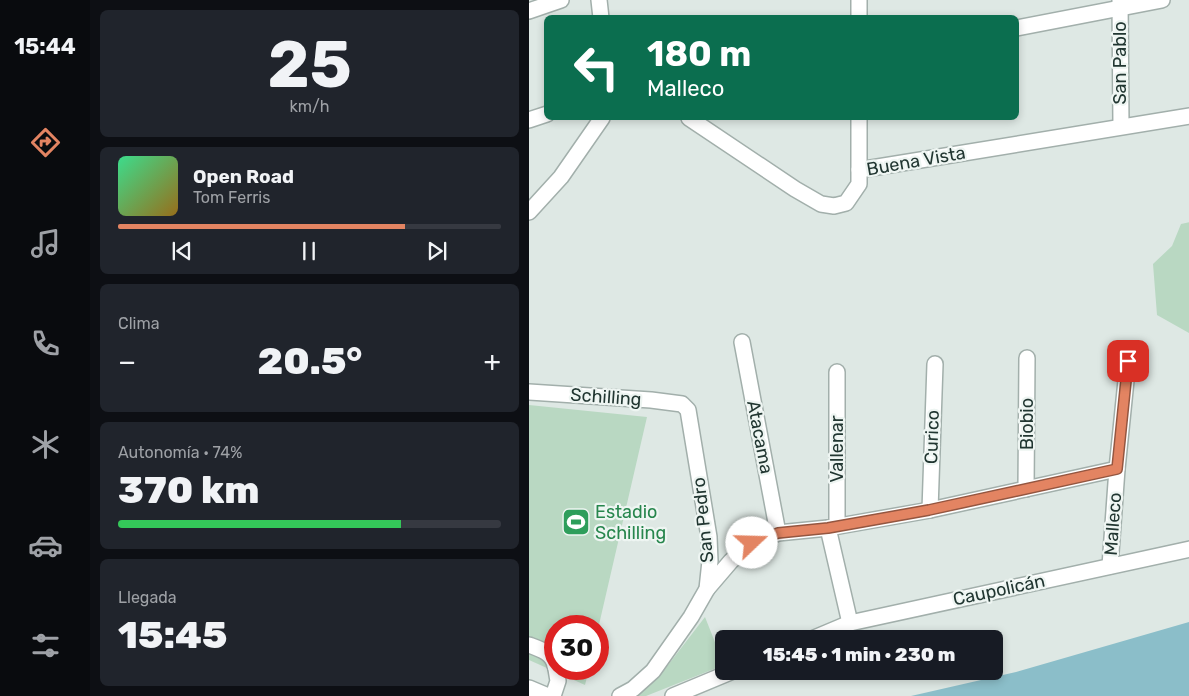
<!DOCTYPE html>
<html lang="es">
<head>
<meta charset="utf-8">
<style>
  :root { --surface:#171b24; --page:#20242c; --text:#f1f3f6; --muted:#9ea1a6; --line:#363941; --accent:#e38462 }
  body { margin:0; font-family:Rubik,sans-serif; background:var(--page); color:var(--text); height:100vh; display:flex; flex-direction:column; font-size:19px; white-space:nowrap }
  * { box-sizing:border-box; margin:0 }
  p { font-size:16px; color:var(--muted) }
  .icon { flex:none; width:28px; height:28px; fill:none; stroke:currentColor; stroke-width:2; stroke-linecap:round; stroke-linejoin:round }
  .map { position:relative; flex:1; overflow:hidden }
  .sheet { display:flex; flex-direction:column; gap:10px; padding:10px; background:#0d0f14; width:439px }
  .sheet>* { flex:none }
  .hud { position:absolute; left:15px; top:15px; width:475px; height:105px; border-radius:8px; box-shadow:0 2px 8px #0003; background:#0b6e4f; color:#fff; overflow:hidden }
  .speed { position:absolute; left:15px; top:615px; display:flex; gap:10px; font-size:25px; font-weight:700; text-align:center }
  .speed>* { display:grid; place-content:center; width:65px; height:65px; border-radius:50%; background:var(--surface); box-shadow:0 2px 8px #0003; line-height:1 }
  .speed .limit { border:8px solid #d22; background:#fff; color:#111 }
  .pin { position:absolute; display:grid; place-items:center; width:42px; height:42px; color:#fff; margin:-21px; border-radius:10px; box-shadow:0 2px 8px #0006 }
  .me { position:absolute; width:55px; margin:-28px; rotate:69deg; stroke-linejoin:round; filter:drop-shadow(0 0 4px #0008) }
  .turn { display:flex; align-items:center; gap:18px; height:105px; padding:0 20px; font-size:22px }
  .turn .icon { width:65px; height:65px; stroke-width:2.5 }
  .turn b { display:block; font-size:35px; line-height:42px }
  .big { font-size:38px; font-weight:800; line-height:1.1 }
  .sheet .tile { flex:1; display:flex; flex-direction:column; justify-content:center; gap:8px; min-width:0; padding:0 18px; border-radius:8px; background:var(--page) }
  .sheet .dial { align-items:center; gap:0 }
  .dial b { font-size:65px; line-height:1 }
  .song { display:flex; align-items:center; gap:15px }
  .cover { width:60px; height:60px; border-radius:8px; background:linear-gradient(135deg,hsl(150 70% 55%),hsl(40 70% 35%)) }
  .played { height:5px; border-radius:2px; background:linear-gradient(90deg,var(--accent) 75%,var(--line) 75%) }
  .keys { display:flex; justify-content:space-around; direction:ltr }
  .heat { display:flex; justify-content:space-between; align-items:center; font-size:28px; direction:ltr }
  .charge { height:8px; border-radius:4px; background:linear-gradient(90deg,#34c759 74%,var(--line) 0) }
  .trip { position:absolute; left:186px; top:630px; width:288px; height:50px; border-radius:8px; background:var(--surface); box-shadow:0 2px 8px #0003; font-weight:800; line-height:50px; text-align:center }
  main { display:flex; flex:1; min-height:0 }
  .tabs { display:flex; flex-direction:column; width:90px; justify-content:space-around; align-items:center; background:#090b0e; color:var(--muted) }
  .tabs .icon { width:35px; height:35px }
  .tabs .current { color:var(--accent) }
  .tabs b { font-size:22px; color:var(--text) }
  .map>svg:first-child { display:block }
  .green { fill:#b9d8c2 }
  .water { fill:#8bbec9 }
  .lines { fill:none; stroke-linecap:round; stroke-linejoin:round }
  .minor-casing { stroke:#a2afab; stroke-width:18 }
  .minor { stroke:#fff; stroke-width:15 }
  .route-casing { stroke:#945640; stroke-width:12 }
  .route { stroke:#e38462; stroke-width:9 }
  .labels { text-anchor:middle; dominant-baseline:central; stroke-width:4.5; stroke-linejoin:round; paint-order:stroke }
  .street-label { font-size:18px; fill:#213631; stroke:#eef5f2 }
  .leisure-label { font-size:18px; fill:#27864d; stroke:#eef5f2; text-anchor:start }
</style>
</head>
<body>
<main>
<nav class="tabs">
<b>15:44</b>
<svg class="icon current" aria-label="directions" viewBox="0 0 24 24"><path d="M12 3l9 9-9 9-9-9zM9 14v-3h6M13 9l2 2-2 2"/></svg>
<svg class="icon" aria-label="music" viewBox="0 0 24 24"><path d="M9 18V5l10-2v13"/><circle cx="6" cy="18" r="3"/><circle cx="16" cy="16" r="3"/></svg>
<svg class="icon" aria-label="phone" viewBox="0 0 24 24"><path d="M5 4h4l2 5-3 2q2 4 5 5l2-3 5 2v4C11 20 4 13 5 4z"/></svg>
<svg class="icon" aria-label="climate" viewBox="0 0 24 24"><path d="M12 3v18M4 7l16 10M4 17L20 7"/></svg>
<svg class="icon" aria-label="car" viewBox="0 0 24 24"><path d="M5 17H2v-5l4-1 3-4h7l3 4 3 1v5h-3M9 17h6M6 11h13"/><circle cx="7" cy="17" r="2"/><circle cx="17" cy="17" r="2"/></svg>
<svg class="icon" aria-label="filters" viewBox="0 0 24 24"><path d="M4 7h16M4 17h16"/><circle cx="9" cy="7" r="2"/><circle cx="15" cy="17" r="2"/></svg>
</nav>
<section class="sheet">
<div class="tile dial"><b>25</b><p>km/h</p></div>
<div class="tile">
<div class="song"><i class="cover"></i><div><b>Open Road</b><p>Tom Ferris</p></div></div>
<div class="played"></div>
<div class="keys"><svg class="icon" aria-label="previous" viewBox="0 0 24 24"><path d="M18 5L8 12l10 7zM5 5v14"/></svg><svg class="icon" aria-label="pause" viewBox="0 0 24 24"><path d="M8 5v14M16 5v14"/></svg><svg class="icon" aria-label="next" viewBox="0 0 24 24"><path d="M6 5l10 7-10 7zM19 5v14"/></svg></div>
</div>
<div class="tile"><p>Clima</p>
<div class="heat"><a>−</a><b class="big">20.5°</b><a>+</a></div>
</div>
<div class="tile"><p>Autonomía · 74%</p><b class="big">370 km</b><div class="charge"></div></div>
<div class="tile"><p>Llegada</p><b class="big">15:45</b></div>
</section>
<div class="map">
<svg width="661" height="696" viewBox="0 0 661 696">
  <rect width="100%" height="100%" fill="#dee8e4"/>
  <g class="green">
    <path d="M661 222V333H660L628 315 624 264 643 246 652 224Z"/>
    <path d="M0 405 118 417 69 629V626H26V669H60L56 685 0 660Z"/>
    <path d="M176 617 195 665 117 696H109L136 669Z"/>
  </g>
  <path class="water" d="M660 622V696H382L487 672Z"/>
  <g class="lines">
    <g class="minor-casing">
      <g id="minor">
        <path d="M70 0 72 18"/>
        <path d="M591 0 592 126"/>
        <path d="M0 11 32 0"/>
        <path d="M330 18V0"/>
        <path d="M488 28 633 0"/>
        <path d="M160 118 266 189 292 204 305 206 317 203 330 184V170L661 116"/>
        <path d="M330 118V170"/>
        <path d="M0 120 18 114"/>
        <path d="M0 212 32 177 73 118"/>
        <path d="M213 342 249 533"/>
        <path d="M0 392 122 400 153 404 159 410 180 537 181 561 178 589 162 617 124 671 104 689 91 696"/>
        <path d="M497 489 498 358"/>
        <path d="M401 510 406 364"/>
        <path d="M308 526V372"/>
        <path d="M299 528 321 623"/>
        <path d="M581 566 588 469 599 361"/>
        <path d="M178 589 202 561 223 543 249 533 299 528 401 510 588 469"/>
        <path d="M283 639 321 623 661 549"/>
        <path d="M0 645C11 649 24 653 26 666"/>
        <path d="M0 688 19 696"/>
        <path d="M24 696 29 681 27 669"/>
        <path d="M144 696 204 671"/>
      </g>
    </g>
    <use href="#minor" class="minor"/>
  </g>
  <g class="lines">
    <g class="route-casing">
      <path id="route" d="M223 543 249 533 299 528 400 510 588 469 599 361"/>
    </g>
    <use href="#route" class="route"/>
  </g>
  <defs>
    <g id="stadium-square" transform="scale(1.4375)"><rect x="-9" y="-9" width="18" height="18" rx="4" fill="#2e9e5b" stroke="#eef5f2"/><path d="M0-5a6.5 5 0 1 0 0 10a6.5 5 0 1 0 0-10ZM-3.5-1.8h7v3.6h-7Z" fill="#fff"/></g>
  </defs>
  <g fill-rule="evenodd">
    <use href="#stadium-square" x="47" y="522"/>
  </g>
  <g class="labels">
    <g class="street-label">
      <text transform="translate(591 63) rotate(-90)">San Pablo</text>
      <text transform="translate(387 161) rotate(-10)">Buena Vista</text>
      <text transform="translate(77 397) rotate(4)">Schilling</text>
      <text transform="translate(498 424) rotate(-90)">Biobio</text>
      <text transform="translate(231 437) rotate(79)">Atacama</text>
      <text transform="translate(403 437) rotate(-88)">Curico</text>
      <text transform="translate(308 449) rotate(-90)">Vallenar</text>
      <text transform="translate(174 520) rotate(-96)">San Pedro</text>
      <text transform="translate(584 524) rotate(-86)">Malleco</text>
      <text transform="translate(470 590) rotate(-12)">Caupolicán</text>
    </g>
    <g class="leisure-label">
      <text x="66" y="512">Estadio<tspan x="66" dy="21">Schilling</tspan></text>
    </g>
  </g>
</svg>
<div class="speed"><div class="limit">30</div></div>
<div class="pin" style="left:599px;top:361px;background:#d93025"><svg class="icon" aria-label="arrive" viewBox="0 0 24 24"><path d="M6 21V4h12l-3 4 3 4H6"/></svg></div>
<svg class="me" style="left:223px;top:543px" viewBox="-20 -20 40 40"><circle r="19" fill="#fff"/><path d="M0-13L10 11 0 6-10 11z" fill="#e38462"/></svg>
<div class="trip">15:45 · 1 min · 230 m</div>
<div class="hud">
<div class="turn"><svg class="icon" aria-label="left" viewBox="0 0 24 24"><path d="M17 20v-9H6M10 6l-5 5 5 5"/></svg><div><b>180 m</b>Malleco</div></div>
</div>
</div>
</main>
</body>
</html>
